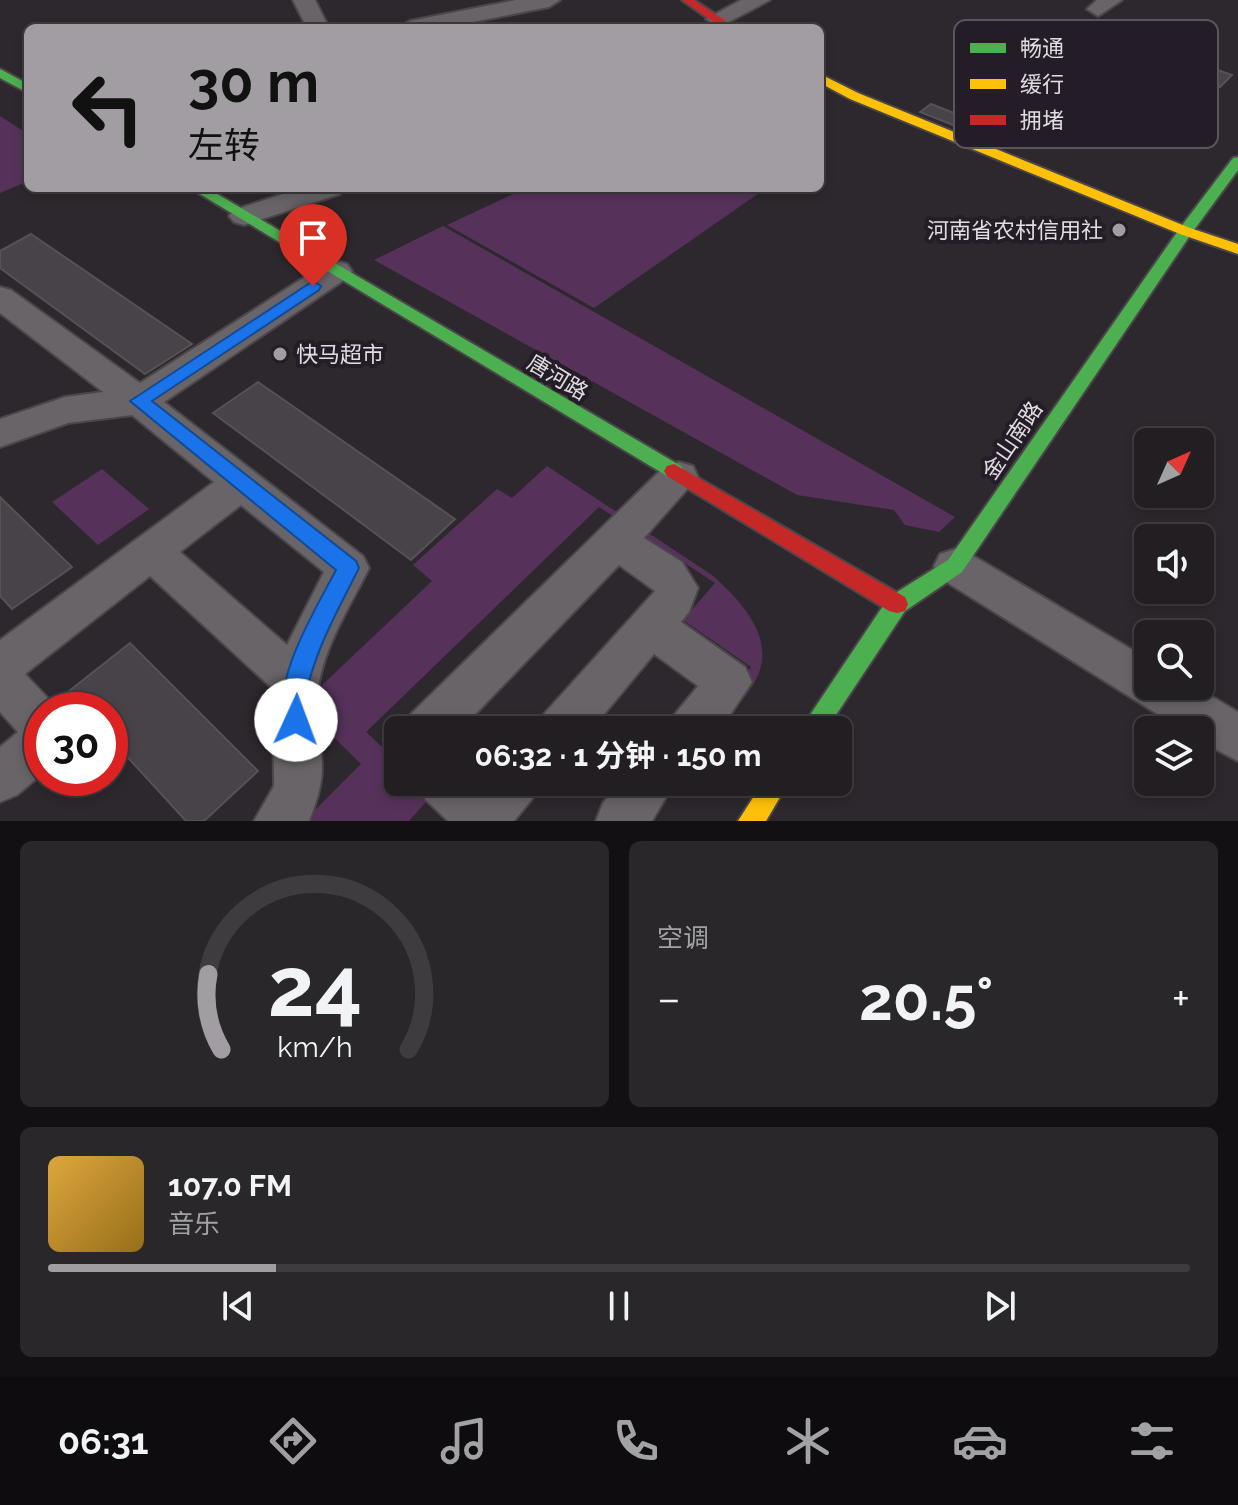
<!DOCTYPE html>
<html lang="zh">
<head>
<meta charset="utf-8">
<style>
  :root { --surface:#221e22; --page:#2a272a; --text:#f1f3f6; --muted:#a2a2a5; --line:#3f3c40; --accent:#a29ca3 }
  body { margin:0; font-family:Raleway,"Noto Sans SC",sans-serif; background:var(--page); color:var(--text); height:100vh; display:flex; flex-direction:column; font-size:30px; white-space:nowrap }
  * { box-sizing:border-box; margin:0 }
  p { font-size:26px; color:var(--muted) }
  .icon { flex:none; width:44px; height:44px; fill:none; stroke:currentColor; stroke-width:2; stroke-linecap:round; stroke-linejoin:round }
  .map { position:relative; height:821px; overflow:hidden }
  .side { display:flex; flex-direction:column; gap:20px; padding:20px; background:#131013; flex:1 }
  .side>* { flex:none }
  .top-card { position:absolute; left:24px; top:24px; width:800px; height:168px; border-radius:12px; box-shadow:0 4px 12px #0003,0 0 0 2px var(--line); background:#a29ca3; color:#111; overflow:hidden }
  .needle { width:52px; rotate:45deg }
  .controls { position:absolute; left:1134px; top:428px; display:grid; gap:16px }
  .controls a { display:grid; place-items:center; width:80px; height:80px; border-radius:12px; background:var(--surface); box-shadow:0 4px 12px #0003,0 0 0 2px var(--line); font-size:40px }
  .speed { position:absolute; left:24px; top:692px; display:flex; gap:16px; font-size:40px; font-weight:700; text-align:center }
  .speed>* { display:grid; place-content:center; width:104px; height:104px; border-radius:50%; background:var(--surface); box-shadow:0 4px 12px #0003,0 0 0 2px var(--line); line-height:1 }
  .speed .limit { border:12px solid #d22; background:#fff; color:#111 }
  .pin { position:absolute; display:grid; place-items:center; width:68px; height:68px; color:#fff; margin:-82px -34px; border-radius:50% 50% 50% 0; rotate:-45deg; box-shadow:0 0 8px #0007 }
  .pin .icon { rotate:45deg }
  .me { position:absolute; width:88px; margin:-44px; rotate:2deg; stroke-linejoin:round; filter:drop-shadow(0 0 6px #0008) }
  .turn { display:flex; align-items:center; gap:28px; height:168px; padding:0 32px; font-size:36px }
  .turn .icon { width:104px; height:104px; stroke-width:2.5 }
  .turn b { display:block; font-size:56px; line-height:68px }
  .big { font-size:60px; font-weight:700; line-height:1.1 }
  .side .widget { flex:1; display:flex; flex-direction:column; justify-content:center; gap:12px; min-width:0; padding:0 28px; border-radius:12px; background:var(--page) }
  .side .dial { align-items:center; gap:0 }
  .dial svg { height:208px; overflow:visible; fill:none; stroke:var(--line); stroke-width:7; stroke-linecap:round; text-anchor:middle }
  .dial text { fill:var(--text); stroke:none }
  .song { display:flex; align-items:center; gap:24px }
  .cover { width:96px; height:96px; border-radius:12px; background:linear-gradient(135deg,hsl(40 70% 55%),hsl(40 70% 35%)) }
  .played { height:8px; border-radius:4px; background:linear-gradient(90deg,var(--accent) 20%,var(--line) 20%) }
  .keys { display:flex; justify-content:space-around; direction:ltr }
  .heat { display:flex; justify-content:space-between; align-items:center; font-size:44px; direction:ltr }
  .side .tiles { flex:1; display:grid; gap:20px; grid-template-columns:1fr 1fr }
  .widget:last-child { grid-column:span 2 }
  .trip { position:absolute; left:384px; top:716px; width:468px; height:80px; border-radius:12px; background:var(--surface); box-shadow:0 4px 12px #0003,0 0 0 2px var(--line); font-weight:700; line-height:80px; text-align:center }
  .tabs { display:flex; height:128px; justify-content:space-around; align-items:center; background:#0e0c0e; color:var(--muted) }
  .tabs .icon { width:56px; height:56px }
  .tabs .selected { color:var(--accent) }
  .tabs b { font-size:36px; color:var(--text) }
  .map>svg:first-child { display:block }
  .green { fill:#56325b }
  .building { fill:#474348; stroke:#555155; stroke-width:2 }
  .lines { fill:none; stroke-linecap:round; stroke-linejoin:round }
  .street-casing { stroke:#4a464a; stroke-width:4 }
  .fast-casing { stroke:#4a464a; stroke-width:4 }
  .slow-casing { stroke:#4a464a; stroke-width:4 }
  .jam-casing { stroke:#4a464a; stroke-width:4 }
  .street { fill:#686468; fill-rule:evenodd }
  .fast { fill:#4caf50; fill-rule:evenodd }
  .slow { fill:#ffc107; fill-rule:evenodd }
  .jam { fill:#c62828; fill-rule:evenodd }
  .route { fill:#1a73e8; stroke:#114b97; stroke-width:2 }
  .poi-dot { fill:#a29ca3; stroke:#241c26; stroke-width:3 }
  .labels { text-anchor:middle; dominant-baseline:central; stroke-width:8; stroke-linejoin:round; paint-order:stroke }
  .poi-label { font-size:22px; fill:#e1dbe2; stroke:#241c26; text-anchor:end }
  .street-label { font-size:22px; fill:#e1dbe2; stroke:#241c26 }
  .key { fill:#241c26; stroke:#5d555e; stroke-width:2 }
  .key-label { font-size:22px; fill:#e1dbe2 }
</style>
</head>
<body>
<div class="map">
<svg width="1238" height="821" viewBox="0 0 1238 821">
  <rect width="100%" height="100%" fill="#2d282d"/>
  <g class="green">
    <path d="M0 116 28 134V181L0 193Z"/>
    <path d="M526 188H755L762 191 594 308 447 225Z"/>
    <path d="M443 226 955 517 939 532 905 525 894 510 797 495 374 260Z"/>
    <path d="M547 466 712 575C739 599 775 636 758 675 750 695 729 713 717 730H702L751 667 683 620 715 583 599 507 366 732 398 762V782H420L433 794 409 821H304L361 764 301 705 432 581 413 565 497 489 512 498Z"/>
    <path d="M102 469 149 509 98 545 52 502Z"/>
  </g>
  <g class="building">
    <path d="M1076 22 1232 75 1220 87 1061 33Z"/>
    <path d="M931 104 977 122 966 130 920 112Z"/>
    <path d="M31 234 192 344 145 374 0 268V251Z"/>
    <path d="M258 382 455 519 411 560 213 413Z"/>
    <path d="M0 497 72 567 12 609 0 596Z"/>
    <path d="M130 643 258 771 204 821H186L110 738V710H84L68 692Z"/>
  </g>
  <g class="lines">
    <g class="street-casing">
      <g id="street">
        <path d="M293 0H315L329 28H307Z"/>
        <path d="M516 0H560L549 7 443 28H399L410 21Z"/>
        <path d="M741 0H770L725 24 717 26 706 19Z"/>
        <path d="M1097 0H1122L1098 16 1087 9Z"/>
        <path d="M301 188H344L340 194 244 225 234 222 229 216 234 210Z"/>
        <path d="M336 261 347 264 352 271 347 278 164 402 363 556 369 568C349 609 319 653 317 700 316 754 333 763 309 821H254L274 786 273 689 150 576 25 674 59 710H42V774L17 795 0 802V747L18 732 0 712V640L214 482 132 415 68 423 0 447V419L65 397 103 392 0 313V287L11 290 140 383 325 264ZM241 505 324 572 287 645 180 552Z"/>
        <path d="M679 462 693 466 698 477 644 538 682 562 698 588 689 612 681 622 745 667 752 682 720 730H668L675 714 698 686 654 654 591 730H537L544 714 655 591 619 565 460 730H404L411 714 665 466Z"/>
        <path d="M955 549 970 554 1148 659V686H1194L1238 712V761L1200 741V730H1183L940 578 934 566 940 554Z"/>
        <path d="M418 782H539L532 799 514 821H448L425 799Z"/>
        <path d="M620 782H675L652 821H596L603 803Z"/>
      </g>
    </g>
    <g class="fast-casing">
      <g id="fast">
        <path d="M0 69 28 84V93L0 78Z"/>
        <path d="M1238 157V170L1191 234 962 572 905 611 826 730H800L889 597 948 560 1180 228 1233 158Z"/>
        <path d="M190 188H207L681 466 684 471 681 476H667Z"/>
      </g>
    </g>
    <g class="slow-casing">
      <g id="slow">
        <path d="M820 74 858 93 1190 228 1238 244V254L1180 234 850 99 820 83Z"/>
        <path d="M763 782H789L766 821H738Z"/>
      </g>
    </g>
    <g class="jam-casing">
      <g id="jam">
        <path d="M682 0H694L736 28H722Z"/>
        <path d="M674 464 905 597 908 604 905 611 897 613 889 611 667 476 664 471 667 466Z"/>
      </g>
    </g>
    <use href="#street" class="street"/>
    <use href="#fast" class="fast"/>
    <use href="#slow" class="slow"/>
    <use href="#jam" class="jam"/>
  </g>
  <path class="route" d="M313 281 321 286 319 290 152 401 356 561 359 568C341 604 321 639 310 678 305 694 311 712 304 728L296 731 287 728C268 684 316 609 336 570L130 401Z"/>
  <g class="poi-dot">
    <circle cx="1119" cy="230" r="8"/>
    <circle cx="280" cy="354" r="8"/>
  </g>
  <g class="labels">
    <g class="poi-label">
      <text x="1103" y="230">河南省农村信用社</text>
      <text x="296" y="354" text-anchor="start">快马超市</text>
    </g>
    <g class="street-label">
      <text transform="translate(558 377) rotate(31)">唐河路</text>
      <text transform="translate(1012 440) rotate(-56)">金山南路</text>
    </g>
  </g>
  <rect x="954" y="20" width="264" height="128" rx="12" class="key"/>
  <rect x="970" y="43" width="36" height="10" fill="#4caf50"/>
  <rect x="970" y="79" width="36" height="10" fill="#ffc107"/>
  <rect x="970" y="115" width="36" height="10" fill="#c62828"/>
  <g class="key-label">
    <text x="1020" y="56">畅通</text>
    <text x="1020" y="92">缓行</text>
    <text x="1020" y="128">拥堵</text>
  </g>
</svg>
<div class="controls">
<a><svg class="needle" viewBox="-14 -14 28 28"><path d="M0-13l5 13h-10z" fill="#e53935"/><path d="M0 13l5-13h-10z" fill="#a2a2a5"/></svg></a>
<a><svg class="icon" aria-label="sound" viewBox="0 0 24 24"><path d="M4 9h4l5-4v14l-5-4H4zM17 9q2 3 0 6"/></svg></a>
<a><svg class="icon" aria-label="search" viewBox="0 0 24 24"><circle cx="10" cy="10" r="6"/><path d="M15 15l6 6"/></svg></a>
<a><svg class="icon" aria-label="layers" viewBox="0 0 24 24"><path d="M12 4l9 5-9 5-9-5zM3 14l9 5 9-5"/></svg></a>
</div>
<div class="speed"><div class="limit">30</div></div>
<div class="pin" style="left:313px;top:286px;background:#d93025"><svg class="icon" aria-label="arrive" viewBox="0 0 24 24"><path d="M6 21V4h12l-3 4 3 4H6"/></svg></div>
<svg class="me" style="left:296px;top:720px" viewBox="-20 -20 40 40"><circle r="19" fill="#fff"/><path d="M0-13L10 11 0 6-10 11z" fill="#1a73e8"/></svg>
<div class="trip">06:32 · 1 分钟 · 150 m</div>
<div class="top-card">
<div class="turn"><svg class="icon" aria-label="left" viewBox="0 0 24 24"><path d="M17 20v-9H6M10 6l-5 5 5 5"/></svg><div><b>30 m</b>左转</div></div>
</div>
</div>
<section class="side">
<div class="tiles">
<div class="widget dial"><svg viewBox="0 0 100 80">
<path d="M14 69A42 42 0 1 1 86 69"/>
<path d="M14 69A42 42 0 0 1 9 40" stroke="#a29ca3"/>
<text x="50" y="56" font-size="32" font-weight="700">24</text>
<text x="50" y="72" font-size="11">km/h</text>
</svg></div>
<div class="widget"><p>空调</p>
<div class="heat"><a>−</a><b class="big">20.5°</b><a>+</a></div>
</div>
<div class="widget">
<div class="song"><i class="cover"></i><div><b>107.0 FM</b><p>音乐</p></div></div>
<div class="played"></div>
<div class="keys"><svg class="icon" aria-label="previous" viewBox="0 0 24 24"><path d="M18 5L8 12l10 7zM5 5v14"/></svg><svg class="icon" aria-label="pause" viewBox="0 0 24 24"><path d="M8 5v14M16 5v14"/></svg><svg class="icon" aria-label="next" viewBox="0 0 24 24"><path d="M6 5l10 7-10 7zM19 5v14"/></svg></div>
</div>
</div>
</section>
<nav class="tabs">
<b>06:31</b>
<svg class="icon selected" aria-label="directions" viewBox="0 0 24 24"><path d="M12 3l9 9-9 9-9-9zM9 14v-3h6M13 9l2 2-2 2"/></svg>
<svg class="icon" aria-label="music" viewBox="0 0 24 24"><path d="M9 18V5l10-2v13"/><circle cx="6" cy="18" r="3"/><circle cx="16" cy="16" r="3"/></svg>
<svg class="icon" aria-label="phone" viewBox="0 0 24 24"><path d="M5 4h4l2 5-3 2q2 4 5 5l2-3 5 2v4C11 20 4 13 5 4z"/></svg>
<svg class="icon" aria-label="climate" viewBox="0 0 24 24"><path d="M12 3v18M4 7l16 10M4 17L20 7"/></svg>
<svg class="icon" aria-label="car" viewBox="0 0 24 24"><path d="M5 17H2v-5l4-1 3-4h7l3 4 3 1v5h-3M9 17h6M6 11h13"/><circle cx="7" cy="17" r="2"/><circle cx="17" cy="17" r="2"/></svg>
<svg class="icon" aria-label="filters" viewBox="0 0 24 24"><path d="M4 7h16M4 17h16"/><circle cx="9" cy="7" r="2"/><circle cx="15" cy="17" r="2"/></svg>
</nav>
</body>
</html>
